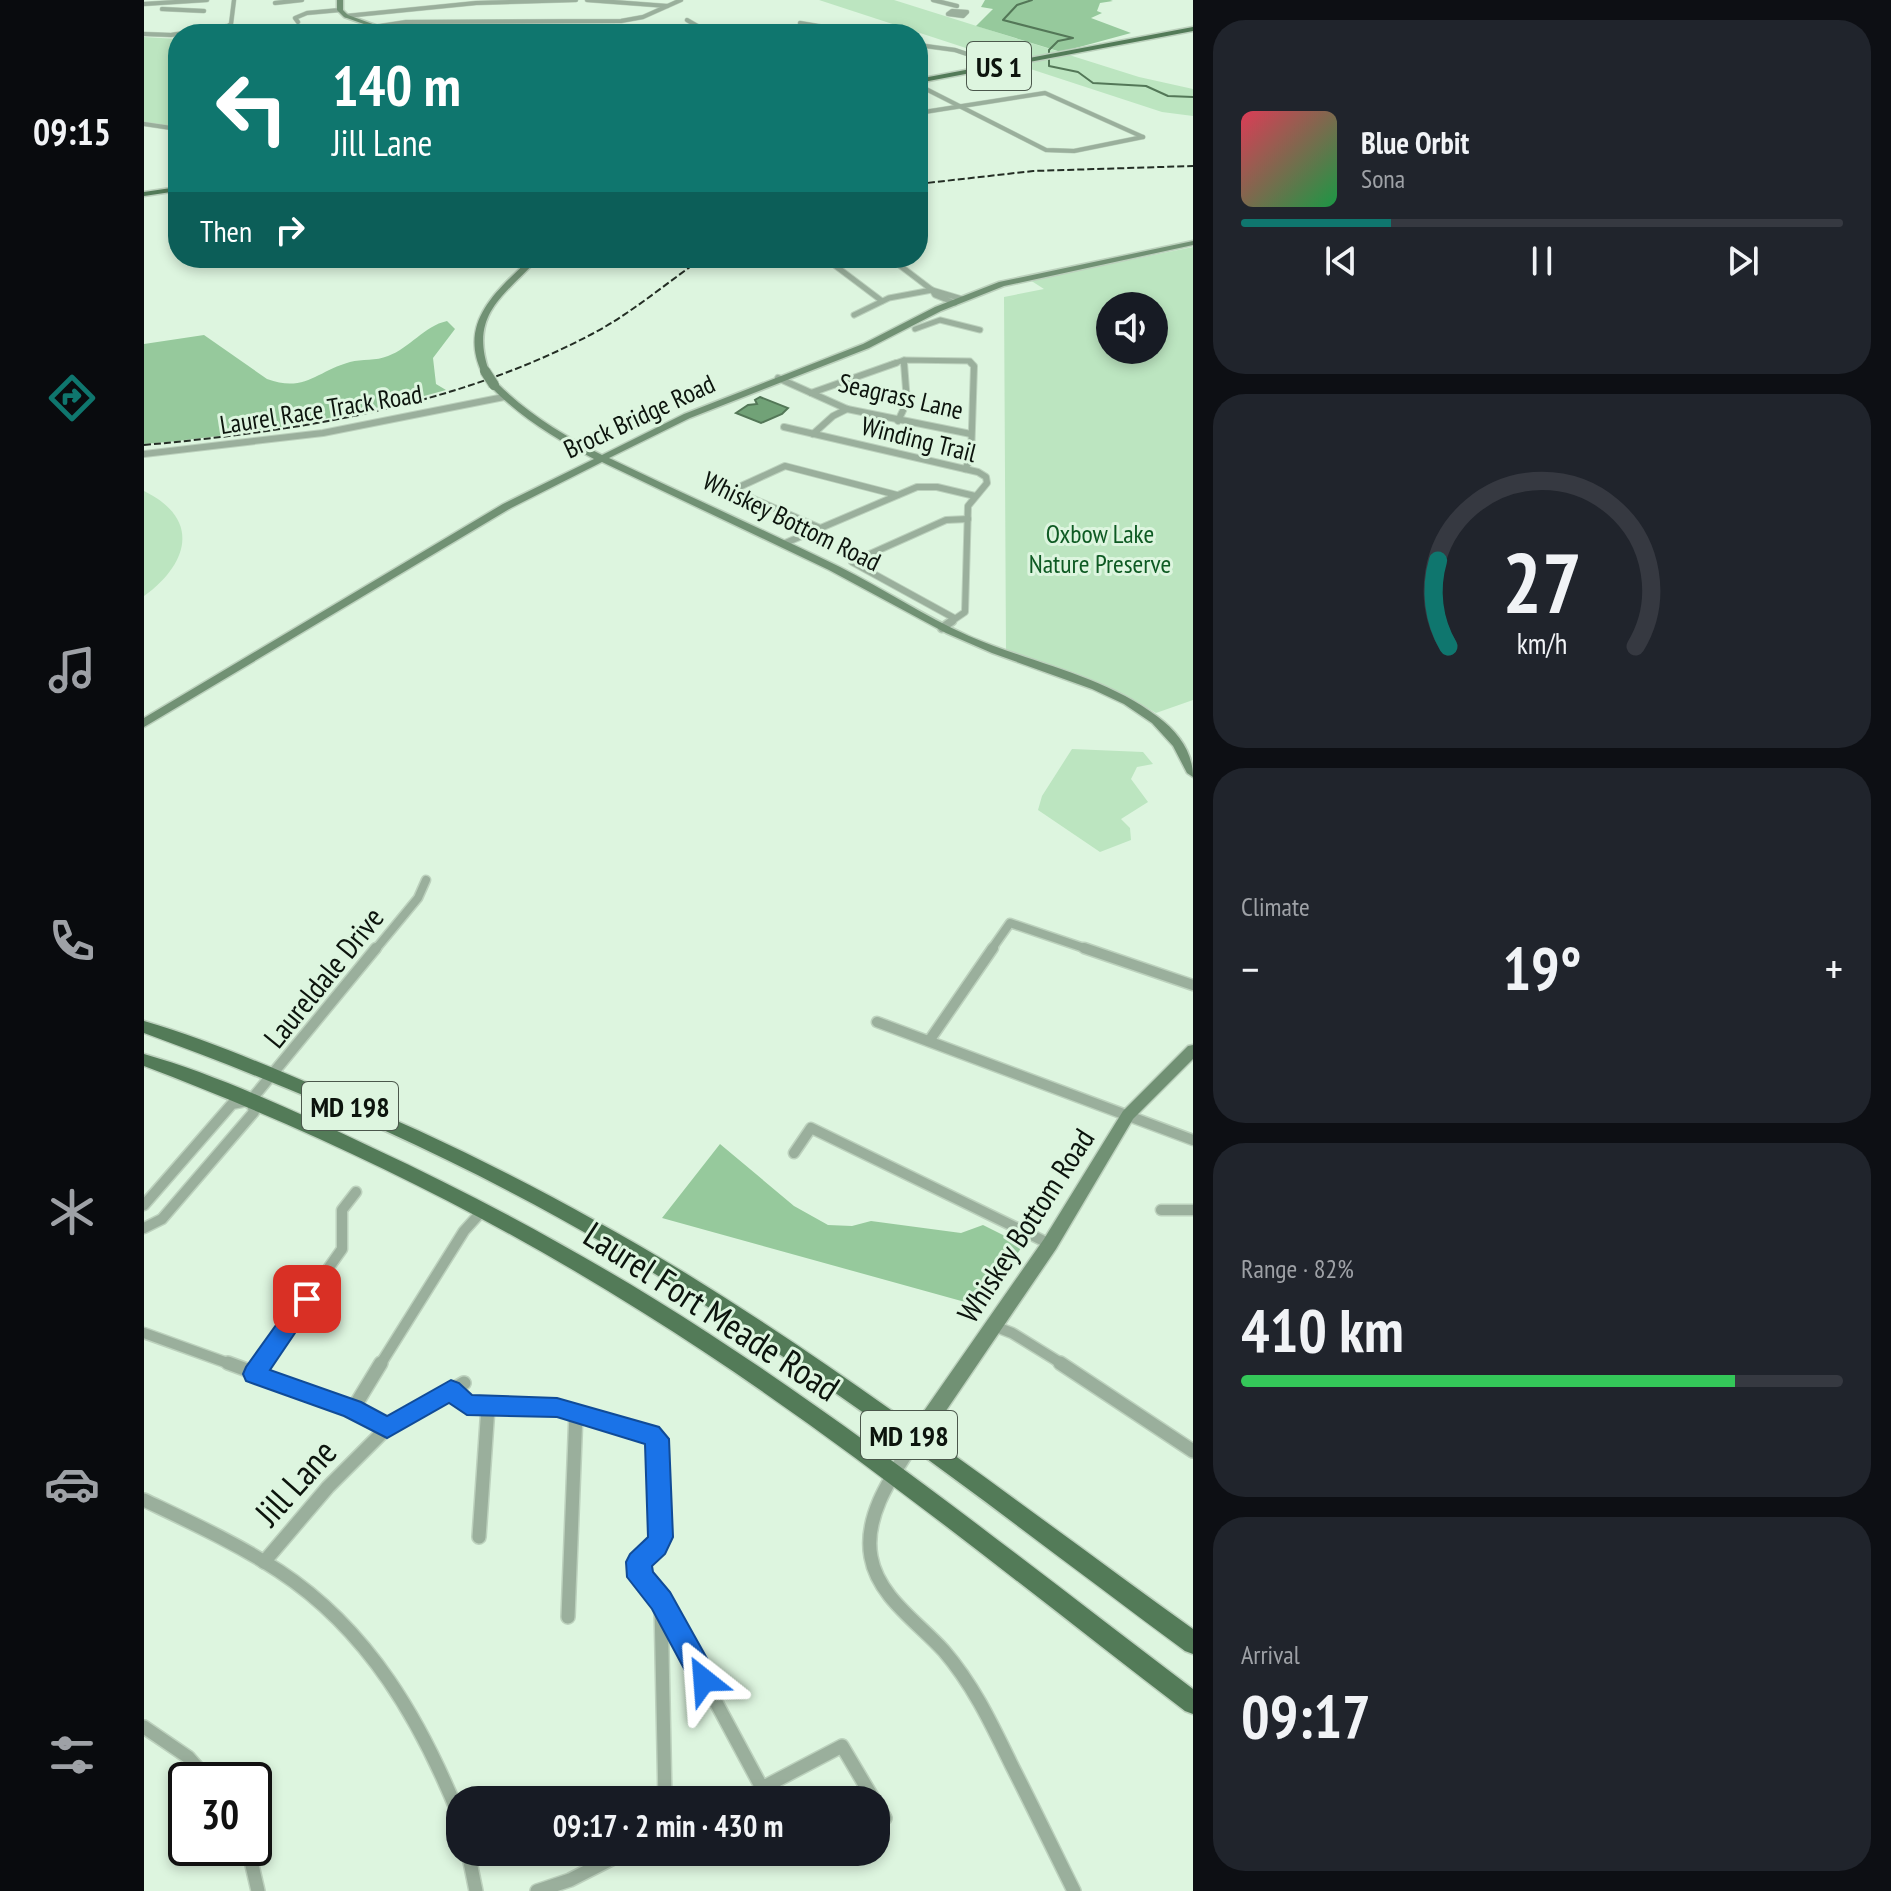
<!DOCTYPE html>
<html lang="en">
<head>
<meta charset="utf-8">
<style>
  :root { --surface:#171b24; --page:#20242c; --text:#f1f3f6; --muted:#9ea1a6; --line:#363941; --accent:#0f766e }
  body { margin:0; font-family:"PT Sans Narrow",sans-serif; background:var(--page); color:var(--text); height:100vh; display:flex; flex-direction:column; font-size:30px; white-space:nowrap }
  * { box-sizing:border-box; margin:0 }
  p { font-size:26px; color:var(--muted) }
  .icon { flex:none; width:44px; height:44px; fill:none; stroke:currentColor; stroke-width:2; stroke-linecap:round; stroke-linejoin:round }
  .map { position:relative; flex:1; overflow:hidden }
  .drawer { display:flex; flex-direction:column; gap:20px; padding:20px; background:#0d0f14; width:698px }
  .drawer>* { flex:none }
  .guide { position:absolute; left:24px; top:24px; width:760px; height:244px; border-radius:32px; box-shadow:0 4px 12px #0003; background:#0f766e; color:#fff; overflow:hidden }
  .tools { position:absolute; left:952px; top:292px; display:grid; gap:16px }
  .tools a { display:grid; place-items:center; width:72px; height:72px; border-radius:50%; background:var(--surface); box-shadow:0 4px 12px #0003; font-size:40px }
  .speed { position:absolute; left:24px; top:1762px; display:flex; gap:16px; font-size:40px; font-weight:700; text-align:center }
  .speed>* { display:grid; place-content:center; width:104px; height:104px; border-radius:50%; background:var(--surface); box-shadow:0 4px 12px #0003; line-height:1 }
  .speed .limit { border:4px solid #111; border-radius:12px; background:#fff; color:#111 }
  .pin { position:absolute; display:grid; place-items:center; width:68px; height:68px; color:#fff; margin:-34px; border-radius:16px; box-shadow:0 4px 12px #0006 }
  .me { position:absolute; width:88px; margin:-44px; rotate:332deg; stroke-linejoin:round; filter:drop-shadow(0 0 6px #0008) }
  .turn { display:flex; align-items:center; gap:28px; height:168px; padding:0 32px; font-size:36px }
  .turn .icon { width:104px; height:104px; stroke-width:2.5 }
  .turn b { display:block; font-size:56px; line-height:68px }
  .then { display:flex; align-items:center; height:76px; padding:0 32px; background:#0003; gap:16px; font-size:30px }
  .big { font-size:60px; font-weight:800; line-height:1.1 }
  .drawer .card { flex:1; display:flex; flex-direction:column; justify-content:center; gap:12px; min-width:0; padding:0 28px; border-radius:32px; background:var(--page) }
  .drawer .dial { align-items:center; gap:0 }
  .dial svg { height:208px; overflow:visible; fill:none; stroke:var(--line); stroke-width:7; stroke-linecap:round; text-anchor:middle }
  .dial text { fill:var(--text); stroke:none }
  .song { display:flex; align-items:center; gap:24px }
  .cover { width:96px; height:96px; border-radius:12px; background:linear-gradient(135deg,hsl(350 70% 55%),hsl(140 70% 35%)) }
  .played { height:8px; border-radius:4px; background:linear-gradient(90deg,var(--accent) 25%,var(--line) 25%) }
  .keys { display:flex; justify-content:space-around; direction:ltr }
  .heat { display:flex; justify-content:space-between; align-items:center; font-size:44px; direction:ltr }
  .charge { height:12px; border-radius:6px; background:linear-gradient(90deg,#34c759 82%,var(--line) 0) }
  .trip { position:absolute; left:302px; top:1786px; width:444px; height:80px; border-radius:32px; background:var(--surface); box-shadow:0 4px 12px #0003; font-weight:800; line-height:80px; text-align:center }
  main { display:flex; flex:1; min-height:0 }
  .menu { display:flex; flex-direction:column; width:144px; justify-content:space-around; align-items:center; background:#090b0e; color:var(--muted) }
  .menu .icon { width:56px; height:56px }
  .menu .selected { color:var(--accent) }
  .menu b { font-size:36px; color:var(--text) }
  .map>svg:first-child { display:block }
  .green { fill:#bce5c0; fill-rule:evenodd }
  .forest { fill:#96c99c }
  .water { fill:#71a277; stroke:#537757; stroke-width:2 }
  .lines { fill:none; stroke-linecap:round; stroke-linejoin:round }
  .stream { stroke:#537757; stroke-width:2 }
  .street-far5-casing { stroke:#bcd1bd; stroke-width:5 }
  .street-far4-casing { stroke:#bcd1bd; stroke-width:7 }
  .street-far3-casing { stroke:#bcd1bd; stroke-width:8 }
  .street-far2-casing { stroke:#bcd1bd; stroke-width:11 }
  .street-far1-casing { stroke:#bcd1bd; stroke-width:13 }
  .street-casing { stroke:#bcd1bd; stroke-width:16 }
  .secondary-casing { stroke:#bcd1bd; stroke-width:3 }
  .primary-casing { stroke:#bcd1bd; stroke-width:3 }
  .street-far5 { stroke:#9aaf9c; stroke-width:4 }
  .street-far4 { stroke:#9aaf9c; stroke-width:5 }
  .street-far3 { stroke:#9aaf9c; stroke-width:6 }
  .street-far2 { stroke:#9aaf9c; stroke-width:8 }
  .street-far1 { stroke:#9aaf9c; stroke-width:10 }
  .street { stroke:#9aaf9c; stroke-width:13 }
  .secondary { fill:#719174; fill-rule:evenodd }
  .primary { fill:#537b58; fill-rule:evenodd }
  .rail { stroke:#242e25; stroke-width:2; stroke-dasharray:7 3; stroke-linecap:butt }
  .secondary-bridge-casing { stroke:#bcd1bd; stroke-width:12; stroke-linecap:butt }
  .secondary-bridge { stroke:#719174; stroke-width:10 }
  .route { fill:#1a73e8; stroke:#114b97; stroke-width:2 }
  .labels { text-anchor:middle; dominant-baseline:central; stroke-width:6; stroke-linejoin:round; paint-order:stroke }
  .far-street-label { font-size:26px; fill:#0c140d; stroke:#ddf5df }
  .far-park-label { font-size:26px; fill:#0e5a23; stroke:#ddf5df }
  .shield { fill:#ddf5df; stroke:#4b584c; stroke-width:2 }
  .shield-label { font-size:28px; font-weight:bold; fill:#0c140d }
  .street-label { font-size:30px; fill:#0c140d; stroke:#ddf5df }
  .near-street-label { font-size:36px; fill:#0c140d; stroke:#ddf5df }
</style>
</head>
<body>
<main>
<nav class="menu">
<b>09:15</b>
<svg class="icon selected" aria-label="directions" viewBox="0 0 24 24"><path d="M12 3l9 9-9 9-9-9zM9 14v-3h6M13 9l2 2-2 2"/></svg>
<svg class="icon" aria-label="music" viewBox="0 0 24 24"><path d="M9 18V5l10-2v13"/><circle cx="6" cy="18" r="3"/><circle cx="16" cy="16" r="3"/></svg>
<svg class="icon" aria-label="phone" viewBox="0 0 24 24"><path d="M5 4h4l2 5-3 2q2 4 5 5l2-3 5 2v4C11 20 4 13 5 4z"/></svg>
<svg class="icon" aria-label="climate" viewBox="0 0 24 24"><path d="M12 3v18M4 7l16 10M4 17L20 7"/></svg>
<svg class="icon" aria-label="car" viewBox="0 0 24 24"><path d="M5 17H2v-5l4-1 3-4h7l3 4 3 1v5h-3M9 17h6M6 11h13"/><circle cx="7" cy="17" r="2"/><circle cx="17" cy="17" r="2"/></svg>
<svg class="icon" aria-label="filters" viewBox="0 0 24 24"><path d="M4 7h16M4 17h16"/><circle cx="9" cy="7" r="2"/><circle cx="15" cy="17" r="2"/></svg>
</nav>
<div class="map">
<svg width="1049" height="1891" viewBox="0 0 1049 1891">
  <rect width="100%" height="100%" fill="#ddf5df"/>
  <g class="green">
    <path d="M675 0H750L995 77 1049 89V116L1018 112Z"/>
    <path d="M0 37 34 39V127L0 122Z"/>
    <path d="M1049 247V700L1012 713 979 694 862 651 860 297 900 289 886 280ZM966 306H1010V350H966Z"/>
    <path d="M0 491C57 519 45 563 0 596Z"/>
    <path d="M928 749 999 752 1009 764 993 767 987 779 1004 802 977 819 986 828 987 840 956 852 894 810 898 796Z"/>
  </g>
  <g class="forest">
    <path d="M841 0H966L969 1 956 3 953 11 958 13 947 18 987 33 917 52 832 26 849 9 837 7Z"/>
    <path d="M303 321 311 329 289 358 292 384 302 390C203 418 102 435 0 444V344L60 335 123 379C161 393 173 371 206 362 218 359 232 361 244 356 266 348 280 326 303 321Z"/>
    <path d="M576 1144 650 1206 684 1225 708 1226 727 1221 817 1233 839 1225 879 1245 839 1307 518 1218Z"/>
  </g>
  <path class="water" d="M616 397 644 408 638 414 617 423 592 413 604 405 613 404 611 400Z"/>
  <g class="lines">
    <g class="stream">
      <path d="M888 0 873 5 859 20 929 38 914 41 905 50V55"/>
      <path d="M905 60V66L934 72 949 83 1002 86 1024 96 1049 97"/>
    </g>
    <g class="street-far5-casing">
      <g id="street-far5">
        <path d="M443 0 523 6"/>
        <path d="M789 0 813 6"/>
        <path d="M131 3 158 0"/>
        <path d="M0 4 63 0"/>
        <path d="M18 9 60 11"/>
        <path d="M808 11 823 12 819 16 804 14Z"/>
        <path d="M202 16 332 3 432 0"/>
        <path d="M543 20 567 34"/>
        <path d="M154 22 151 18 163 13 196 10"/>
        <path d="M656 23 721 34"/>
        <path d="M230 27 262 22 477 21 499 17 537 0"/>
        <path d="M0 34 27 35 84 26 87 24 90 0"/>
        <path d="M293 34H421"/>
        <path d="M533 34H538"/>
        <path d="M774 45 811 50 859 66"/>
        <path d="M774 85 902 150 930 151 999 137"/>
        <path d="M774 113 901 93 999 137"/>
        <path d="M0 124 34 129"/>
      </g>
    </g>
    <g class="street-far4-casing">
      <g id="street-far4">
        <path d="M681 258 738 301"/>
        <path d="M746 258 788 290"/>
        <path d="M811 303 791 295 788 290 818 299"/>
        <path d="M710 315 745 298 788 290"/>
        <path d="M771 329 796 320 836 330"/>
        <path d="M760 360V365"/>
        <path d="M746 365 760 360 826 361 829 365"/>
      </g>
    </g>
    <g class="street-far3-casing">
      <g id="street-far3">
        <path d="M634 378 703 409 827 434"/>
        <path d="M667 393 752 363"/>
        <path d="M754 421 763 402 760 363"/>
        <path d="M640 427 834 472 842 477 843 483 824 506 821 612 805 623"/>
        <path d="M669 434 689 416 703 409"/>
        <path d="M0 454 179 433 360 397"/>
        <path d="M821 469 827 458 830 366 827 363"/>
        <path d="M676 528 596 493 593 488 641 466 753 495"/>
        <path d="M639 544 773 487H793L831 496"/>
        <path d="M810 618 708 562 802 520 824 519"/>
      </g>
    </g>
    <g class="street-far2-casing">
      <g id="street-far2">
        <path d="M798 628 808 621"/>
        <path d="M231 950 274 898 282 880"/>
        <path d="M847 950 866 923 946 950"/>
      </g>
    </g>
    <g class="street-far1-casing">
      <g id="street-far1">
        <path d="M940 948 1049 985"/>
        <path d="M733 1022 1049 1140"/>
        <path d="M785 1041 849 948"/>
        <path d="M107 1100 232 948"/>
        <path d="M650 1153 667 1128 906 1244"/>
        <path d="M0 1205 88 1104 103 1101"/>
        <path d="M1017 1210H1049"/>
        <path d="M0 1228 18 1219 110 1112 107 1100"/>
        <path d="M850 1326 868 1333 920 1365"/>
        <path d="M0 1333 89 1365"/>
        <path d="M116 1365 198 1249V1210L212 1192"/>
        <path d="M236 1365 320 1231 339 1210"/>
      </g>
    </g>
    <g class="street-casing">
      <g id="street">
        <path d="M84 1363 209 1409 243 1428"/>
        <path d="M916 1363 1049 1451"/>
        <path d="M110 1374 117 1363"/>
        <path d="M307 1390 323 1405 413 1408 506 1434 513 1439 516 1537 512 1546 495 1562 496 1577 517 1600 618 1788 698 1746 730 1800"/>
        <path d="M209 1409 237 1363"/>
        <path d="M771 1440C750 1473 719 1515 727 1557 734 1597 775 1623 800 1651 830 1686 848 1725 868 1766 889 1807 909 1849 930 1891"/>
        <path d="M0 1500C46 1522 92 1543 135 1571 225 1630 277 1721 316 1818"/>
        <path d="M335 1537 344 1407"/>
        <path d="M120 1562 184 1487 243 1428 320 1383"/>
        <path d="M517 1604 521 1800"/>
        <path d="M424 1617 432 1412"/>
        <path d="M0 1727 44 1757 64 1780"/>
        <path d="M732 1803 741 1818"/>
        <path d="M104 1848 114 1891"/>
        <path d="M324 1852 332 1891"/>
        <path d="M393 1891 426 1880 481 1852"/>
      </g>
    </g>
    <g class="secondary-casing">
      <g id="secondary">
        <path d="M193 0H199V10L204 15 256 34H248L200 17 193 10Z"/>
        <path d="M1049 241V245L860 286 797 311 725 348 546 418 465 458C542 495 620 530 696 567 740 589 780 616 825 636 887 663 959 675 1014 717 1034 732 1049 752 1049 777L1043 773 1029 746 1008 723 980 704 948 689 848 653 802 633 685 570 458 462 367 508 0 727V718L359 504 450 459C412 439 377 418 347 387V383H353C384 414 419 435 458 455L540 414 719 344 791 307 855 282Z"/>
        <path d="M387 258H395C360 296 325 314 345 371L338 373C314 322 352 291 387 258Z"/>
        <path d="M1049 1045V1059L989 1119 912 1249 778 1446 771 1448 764 1446 762 1440 764 1434 900 1239 979 1111 1044 1046Z"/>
      </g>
    </g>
    <g class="primary-casing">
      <g id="primary">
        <path d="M1049 27V31L774 83V79Z"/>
        <path d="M34 187V191L0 196V192Z"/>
        <path d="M0 1021C62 1039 124 1066 183 1091 308 1142 428 1204 543 1274 718 1382 882 1509 1049 1629V1654L1041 1651C853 1512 668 1365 466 1247 318 1160 161 1092 0 1033Z"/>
        <path d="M0 1054C77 1076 157 1114 229 1148 326 1193 421 1244 512 1300 700 1416 873 1556 1049 1689V1714L1041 1711C863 1575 689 1431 498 1312 341 1213 174 1132 0 1066Z"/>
      </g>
    </g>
    <use href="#street-far5" class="street-far5"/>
    <use href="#street-far4" class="street-far4"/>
    <use href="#street-far3" class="street-far3"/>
    <use href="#street-far2" class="street-far2"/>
    <use href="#street-far1" class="street-far1"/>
    <use href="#street" class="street"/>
    <use href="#secondary" class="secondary"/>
    <use href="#primary" class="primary"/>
    <g class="rail">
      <path d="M774 184 889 171 1049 166"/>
      <path d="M0 445C154 431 310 407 448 334 488 313 522 283 559 258"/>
    </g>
    <g class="secondary-bridge-casing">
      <path id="secondary-bridge" d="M341 371 350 385"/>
    </g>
    <use href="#secondary-bridge" class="secondary-bridge"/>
  </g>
  <path class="route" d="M163 1290 171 1293 174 1299 126 1370 217 1402 243 1416 307 1380 315 1383 328 1395 413 1398 515 1427 525 1439 529 1537 521 1554 508 1566 509 1572 526 1592 570 1671 574 1680 570 1689 560 1693 551 1689 508 1609 483 1577 482 1562 486 1554 504 1537 501 1444 413 1417 323 1415 305 1403 243 1438 200 1416 102 1381 99 1374 102 1367 155 1293Z"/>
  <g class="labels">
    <g class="far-street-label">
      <text transform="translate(757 396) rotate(13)">Seagrass Lane</text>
      <text transform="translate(177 409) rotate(-9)">Laurel Race Track Road</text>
      <text transform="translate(495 416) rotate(-25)">Brock Bridge Road</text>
      <text transform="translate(775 439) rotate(14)">Winding Trail</text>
      <text transform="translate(648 521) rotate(26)">Whiskey Bottom Road</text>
    </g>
    <g class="far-park-label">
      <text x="956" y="533">Oxbow Lake<tspan x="956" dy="30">Nature Preserve</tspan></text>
    </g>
    <g class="shield">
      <rect x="823" y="42" width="64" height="48" rx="6"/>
      <rect x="158" y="1082" width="96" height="48" rx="6"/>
      <rect x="717" y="1411" width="96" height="48" rx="6"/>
    </g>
    <g class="shield-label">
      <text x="855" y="66">US 1</text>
      <text x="206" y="1106">MD 198</text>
      <text x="765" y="1435">MD 198</text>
    </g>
    <g class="street-label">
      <text transform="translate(179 977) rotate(-51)">Laureldale Drive</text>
      <text transform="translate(881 1225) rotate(-57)">Whiskey Bottom Road</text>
    </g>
    <g class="near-street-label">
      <text transform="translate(568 1311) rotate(33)">Laurel Fort Meade Road</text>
      <text transform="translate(151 1482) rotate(-48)">Jill Lane</text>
    </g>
  </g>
</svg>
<div class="tools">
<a><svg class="icon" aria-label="sound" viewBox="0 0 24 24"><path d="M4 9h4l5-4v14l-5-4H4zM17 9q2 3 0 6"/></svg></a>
</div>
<div class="speed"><div class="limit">30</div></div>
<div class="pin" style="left:163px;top:1299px;background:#d93025"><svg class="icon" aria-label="arrive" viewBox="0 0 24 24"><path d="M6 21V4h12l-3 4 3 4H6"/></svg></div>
<svg class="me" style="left:560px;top:1680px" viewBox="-20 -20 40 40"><path d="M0-17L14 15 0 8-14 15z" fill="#1a73e8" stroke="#fff" stroke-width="4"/></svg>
<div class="trip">09:17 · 2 min · 430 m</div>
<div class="guide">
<div class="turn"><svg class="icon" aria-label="left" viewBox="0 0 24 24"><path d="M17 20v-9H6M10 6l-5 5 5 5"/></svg><div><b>140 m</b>Jill Lane</div></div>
<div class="then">Then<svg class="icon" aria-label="right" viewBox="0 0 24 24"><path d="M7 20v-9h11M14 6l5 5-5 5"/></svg></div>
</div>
</div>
<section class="drawer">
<div class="card">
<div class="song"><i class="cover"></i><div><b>Blue Orbit</b><p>Sona</p></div></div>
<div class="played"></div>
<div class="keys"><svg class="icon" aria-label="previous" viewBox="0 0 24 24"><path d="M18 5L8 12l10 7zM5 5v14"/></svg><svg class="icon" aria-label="pause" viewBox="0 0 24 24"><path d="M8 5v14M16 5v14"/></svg><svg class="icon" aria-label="next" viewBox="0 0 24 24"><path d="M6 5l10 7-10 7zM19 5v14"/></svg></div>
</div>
<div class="card dial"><svg viewBox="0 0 100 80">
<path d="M14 69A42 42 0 1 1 86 69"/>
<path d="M14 69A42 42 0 0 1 10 36" stroke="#0f766e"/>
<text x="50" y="56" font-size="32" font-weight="700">27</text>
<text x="50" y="72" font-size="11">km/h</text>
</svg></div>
<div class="card"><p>Climate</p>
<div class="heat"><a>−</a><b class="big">19°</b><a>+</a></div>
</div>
<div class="card"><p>Range · 82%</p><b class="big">410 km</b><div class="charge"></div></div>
<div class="card"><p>Arrival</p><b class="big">09:17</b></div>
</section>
</main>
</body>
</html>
